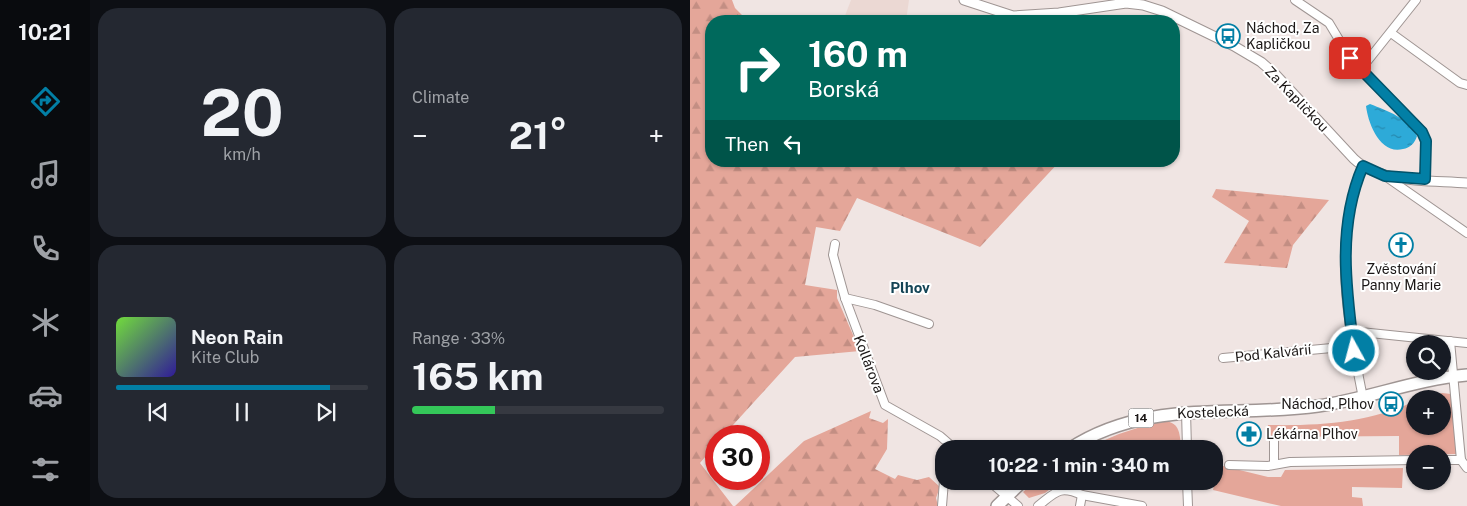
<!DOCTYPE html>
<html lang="en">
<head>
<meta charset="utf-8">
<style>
  :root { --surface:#171b24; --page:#242831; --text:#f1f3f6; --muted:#9ea1a6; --line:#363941; --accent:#027fa5 }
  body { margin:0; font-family:"Public Sans",sans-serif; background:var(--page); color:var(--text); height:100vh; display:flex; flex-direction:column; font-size:19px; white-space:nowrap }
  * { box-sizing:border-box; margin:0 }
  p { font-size:16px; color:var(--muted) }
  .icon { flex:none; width:28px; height:28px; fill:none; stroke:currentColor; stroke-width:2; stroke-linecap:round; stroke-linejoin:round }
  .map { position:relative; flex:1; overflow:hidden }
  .sheet { display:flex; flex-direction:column; gap:8px; padding:8px; background:#0d0f14; width:600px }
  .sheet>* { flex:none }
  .banner { position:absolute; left:15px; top:15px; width:475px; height:152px; border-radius:20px; box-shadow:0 1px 4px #0004; background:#00695c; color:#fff; overflow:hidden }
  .tools { position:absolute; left:716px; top:335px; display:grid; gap:10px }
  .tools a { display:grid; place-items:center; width:45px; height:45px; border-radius:50%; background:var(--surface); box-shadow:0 1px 4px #0004; font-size:25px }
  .speed { position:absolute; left:15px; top:425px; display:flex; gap:10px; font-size:25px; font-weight:700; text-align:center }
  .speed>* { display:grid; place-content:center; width:65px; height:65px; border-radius:50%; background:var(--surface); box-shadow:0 1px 4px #0004; line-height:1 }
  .speed .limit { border:8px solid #d22; background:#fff; color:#111 }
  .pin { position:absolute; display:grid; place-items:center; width:42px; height:42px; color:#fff; margin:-21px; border-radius:10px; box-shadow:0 2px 8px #0006 }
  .me { position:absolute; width:55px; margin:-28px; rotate:353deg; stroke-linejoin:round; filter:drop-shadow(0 0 4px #0008) }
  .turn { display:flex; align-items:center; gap:18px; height:105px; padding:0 20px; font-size:22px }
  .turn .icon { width:65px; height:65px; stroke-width:2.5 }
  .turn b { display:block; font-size:35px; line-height:42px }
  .then { display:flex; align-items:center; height:48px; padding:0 20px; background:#0003; gap:10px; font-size:19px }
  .big { font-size:38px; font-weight:700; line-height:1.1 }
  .sheet .card { flex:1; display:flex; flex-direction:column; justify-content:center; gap:8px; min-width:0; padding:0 18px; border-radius:20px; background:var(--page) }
  .sheet .dial { align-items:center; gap:0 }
  .dial b { font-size:65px; line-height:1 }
  .song { display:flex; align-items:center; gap:15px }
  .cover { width:60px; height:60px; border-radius:8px; background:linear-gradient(135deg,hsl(100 70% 55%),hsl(250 70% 35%)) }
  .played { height:5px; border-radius:2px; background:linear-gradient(90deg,var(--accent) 85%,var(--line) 85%) }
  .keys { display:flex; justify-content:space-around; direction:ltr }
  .heat { display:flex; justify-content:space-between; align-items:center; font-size:28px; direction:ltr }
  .charge { height:8px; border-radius:4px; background:linear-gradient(90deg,#34c759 33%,var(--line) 0) }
  .sheet .tiles { flex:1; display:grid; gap:8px; grid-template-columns:repeat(2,1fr) }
  .trip { position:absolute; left:245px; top:440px; width:288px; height:50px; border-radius:20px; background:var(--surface); box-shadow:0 1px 4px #0004; font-weight:700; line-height:50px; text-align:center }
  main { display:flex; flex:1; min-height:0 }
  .tab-bar { display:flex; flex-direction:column; width:90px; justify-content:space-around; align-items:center; background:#090b0e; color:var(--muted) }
  .tab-bar .icon { width:35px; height:35px }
  .tab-bar .selected { color:var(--accent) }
  .tab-bar b { font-size:22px; color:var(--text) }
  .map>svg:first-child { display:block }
  .built { fill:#ebd8d3 }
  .green { fill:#e4a699 }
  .forest { fill:url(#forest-firs) }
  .water { fill:url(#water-ripples) }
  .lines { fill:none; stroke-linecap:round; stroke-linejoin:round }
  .minor-casing { stroke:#9f9593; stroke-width:10 }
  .tertiary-casing { stroke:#9f9593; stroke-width:11 }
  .primary-casing { stroke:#9f9593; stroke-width:14 }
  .minor { stroke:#fff; stroke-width:8 }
  .tertiary { stroke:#fff; stroke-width:9 }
  .primary { stroke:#fff; stroke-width:11 }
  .route-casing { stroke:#01536b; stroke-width:12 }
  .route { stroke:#027fa5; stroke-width:9 }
  .labels { text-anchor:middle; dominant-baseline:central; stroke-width:4; stroke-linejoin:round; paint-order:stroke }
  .shield { fill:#fff; stroke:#5f5d5c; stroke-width:1 }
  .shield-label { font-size:12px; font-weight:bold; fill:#1b1716 }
  .poi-label { font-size:14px; fill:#1b1716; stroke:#fff; text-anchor:start }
  .street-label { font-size:14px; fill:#1b1716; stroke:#fff }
  .neighbourhood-label { font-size:15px; font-weight:bold; fill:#134456; stroke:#fff }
</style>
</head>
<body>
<main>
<nav class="tab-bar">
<b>10:21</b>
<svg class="icon selected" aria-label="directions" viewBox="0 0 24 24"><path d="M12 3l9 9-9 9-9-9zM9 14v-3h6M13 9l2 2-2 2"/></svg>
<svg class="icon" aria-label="music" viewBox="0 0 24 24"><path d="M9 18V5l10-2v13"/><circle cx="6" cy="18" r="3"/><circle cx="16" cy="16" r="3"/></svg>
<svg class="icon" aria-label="phone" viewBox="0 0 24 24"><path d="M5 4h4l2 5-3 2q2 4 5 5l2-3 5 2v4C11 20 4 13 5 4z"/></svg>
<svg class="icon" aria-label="climate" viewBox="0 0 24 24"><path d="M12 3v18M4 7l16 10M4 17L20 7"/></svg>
<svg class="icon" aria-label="car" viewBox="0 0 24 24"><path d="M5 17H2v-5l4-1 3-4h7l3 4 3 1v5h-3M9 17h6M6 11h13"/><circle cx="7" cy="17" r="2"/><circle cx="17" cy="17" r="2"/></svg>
<svg class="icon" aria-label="filters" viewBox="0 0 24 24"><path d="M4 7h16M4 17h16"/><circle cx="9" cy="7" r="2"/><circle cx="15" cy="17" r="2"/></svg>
</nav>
<section class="sheet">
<div class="tiles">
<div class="card dial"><b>20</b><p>km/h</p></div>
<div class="card"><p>Climate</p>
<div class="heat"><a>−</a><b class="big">21°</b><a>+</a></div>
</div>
<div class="card">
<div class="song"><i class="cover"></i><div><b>Neon Rain</b><p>Kite Club</p></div></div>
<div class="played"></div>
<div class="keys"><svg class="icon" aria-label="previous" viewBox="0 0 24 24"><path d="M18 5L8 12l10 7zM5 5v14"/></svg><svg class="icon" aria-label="pause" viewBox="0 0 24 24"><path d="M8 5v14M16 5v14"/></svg><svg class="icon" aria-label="next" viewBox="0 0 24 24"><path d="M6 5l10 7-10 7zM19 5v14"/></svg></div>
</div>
<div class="card"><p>Range · 33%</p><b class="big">165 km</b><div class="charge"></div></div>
</div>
</section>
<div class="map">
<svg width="777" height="506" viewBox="0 0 777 506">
  <defs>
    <pattern id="forest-firs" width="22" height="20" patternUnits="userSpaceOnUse" patternTransform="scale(1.25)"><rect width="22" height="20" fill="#e4a699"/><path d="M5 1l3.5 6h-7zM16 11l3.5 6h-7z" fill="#c38e83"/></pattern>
    <pattern id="water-ripples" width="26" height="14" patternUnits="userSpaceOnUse" patternTransform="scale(1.25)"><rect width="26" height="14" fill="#2daad8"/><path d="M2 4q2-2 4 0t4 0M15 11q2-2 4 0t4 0" fill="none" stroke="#2689ae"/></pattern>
  </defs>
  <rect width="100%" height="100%" fill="#f0e5e3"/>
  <path class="built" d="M161 0H219L216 21H153Z"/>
  <g class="green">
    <path d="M752 393 761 394 767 454 709 455V436L577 437 578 425C628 426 679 423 725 401V426H752V399H730Z"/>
    <path d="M469 421C489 420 490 431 491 449H394L429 434Z"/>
    <path d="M529 465 578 477H591L595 470 713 468 712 488 662 487V497L672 498 673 506H591L523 490Z"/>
    <path d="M346 481H390L389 487 368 483 355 493 339 498 333 492Z"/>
  </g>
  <g class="forest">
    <path d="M0 0H42L45 8 58 21H21V161H370L290 247 167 198 150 231 126 227 115 285 147 290V298L170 351 105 357 33 436H26V444L10 463 43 506H0Z"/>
    <path d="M526 189 639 200 603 245 597 268 534 263 559 221 522 197Z"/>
    <path d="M181 411 179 418 193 423 198 419 197 449 185 469 205 479 208 475 227 480 239 477 250 487 246 498 248 506H45L114 441Z"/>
  </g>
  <path class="water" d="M680 104C698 111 718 118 727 136 725 143 720 148 713 149 690 155 678 123 676 106Z"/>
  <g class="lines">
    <g class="minor-casing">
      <g id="minor">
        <path d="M605 0 639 23 660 58 732 131 736 141 735 179"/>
        <path d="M701 33 770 83 777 85"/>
        <path d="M671 69 726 0"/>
        <path d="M673 166C641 239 658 323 673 398"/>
        <path d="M695 176 777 233"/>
        <path d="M145 244 143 255 155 298 195 405 250 436 265 449"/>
        <path d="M155 298 185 305 239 324"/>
        <path d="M661 331 777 343"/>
        <path d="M760 341 771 460 777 468"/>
        <path d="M533 358 663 346"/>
        <path d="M496 411 497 449"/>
        <path d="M584 440V464"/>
        <path d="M752 460H771"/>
        <path d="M539 465 578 466 600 462 725 460"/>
        <path d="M299 481 328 506"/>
        <path d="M497 481 498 506"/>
        <path d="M252 506 254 481"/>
        <path d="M348 506C366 492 369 485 392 495"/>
        <path d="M390 506 392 495 452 506"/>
      </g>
    </g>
    <g class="tertiary-casing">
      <path id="tertiary" d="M274 0 323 16 369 13 436 3 453 5 472 11 544 46 571 62 586 75 664 159C691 184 742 180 777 183"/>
    </g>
    <g class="primary-casing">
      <g id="primary">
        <path d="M379 449C457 398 541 418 628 406 678 399 726 379 777 375"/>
        <path d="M307 506 333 481"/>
      </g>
    </g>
    <use href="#minor" class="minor"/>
    <use href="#tertiary" class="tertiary"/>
    <use href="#primary" class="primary"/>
  </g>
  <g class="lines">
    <g class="route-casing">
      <path id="route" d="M660 58 732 132 736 141 735 179 695 176 673 166C647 226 656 289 664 351"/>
    </g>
    <use href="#route" class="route"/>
  </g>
  <defs>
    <g id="bus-ring" transform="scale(1.25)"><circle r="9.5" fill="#fff" stroke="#027fa5" stroke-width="1.5"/><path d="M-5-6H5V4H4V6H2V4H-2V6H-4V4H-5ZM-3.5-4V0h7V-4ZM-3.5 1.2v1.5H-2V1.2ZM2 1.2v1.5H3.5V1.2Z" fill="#027fa5"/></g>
    <g id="church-ring" transform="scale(1.25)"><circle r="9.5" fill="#fff" stroke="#027fa5" stroke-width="1.5"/><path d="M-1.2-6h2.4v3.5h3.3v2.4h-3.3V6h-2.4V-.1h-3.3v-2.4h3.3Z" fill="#027fa5"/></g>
    <g id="pharmacy-ring" transform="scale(1.25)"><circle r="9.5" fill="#fff" stroke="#027fa5" stroke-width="1.5"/><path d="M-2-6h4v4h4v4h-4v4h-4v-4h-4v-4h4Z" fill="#027fa5"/></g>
  </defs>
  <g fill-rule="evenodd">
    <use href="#bus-ring" x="538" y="36"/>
    <use href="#church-ring" x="711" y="245"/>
    <use href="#bus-ring" x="701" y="404"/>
    <use href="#pharmacy-ring" x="559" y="434"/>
  </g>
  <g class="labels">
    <rect class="shield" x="438.5" y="408.5" width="25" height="19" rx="4"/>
    <g class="shield-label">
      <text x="451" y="418">14</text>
    </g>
    <g class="poi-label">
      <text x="556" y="28">Náchod, Za<tspan x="556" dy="16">Kapličkou</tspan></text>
      <text x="711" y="269" text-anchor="middle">Zvěstování<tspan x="711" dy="16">Panny Marie</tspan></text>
      <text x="684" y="404" text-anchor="end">Náchod, Plhov</text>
      <text x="576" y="434">Lékárna Plhov</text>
    </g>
    <g class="street-label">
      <text transform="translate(607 99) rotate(46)">Za Kapličkou</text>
      <text transform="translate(583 353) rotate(-6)">Pod Kalvárií</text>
      <text transform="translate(179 364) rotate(69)">Kollárova</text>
      <text transform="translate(523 412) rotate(-2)">Kostelecká</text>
    </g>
    <g class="neighbourhood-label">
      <text x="220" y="287">Plhov</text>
    </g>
  </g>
</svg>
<div class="tools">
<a><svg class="icon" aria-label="search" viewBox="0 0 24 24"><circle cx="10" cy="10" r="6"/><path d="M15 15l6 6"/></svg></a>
<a>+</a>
<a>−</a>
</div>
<div class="speed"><div class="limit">30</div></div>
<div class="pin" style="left:660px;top:58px;background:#d93025"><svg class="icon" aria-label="arrive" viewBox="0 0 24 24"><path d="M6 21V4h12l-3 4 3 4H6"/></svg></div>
<svg class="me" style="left:664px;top:351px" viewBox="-20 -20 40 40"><circle r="17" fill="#027fa5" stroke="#fff" stroke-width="3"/><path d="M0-11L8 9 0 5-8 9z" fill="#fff"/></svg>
<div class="trip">10:22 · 1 min · 340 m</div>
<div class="banner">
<div class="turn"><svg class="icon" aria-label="right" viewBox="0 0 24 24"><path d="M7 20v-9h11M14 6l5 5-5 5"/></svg><div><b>160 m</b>Borská</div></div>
<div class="then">Then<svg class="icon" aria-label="left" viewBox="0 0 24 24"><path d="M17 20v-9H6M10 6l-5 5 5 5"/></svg></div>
</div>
</div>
</main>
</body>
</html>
